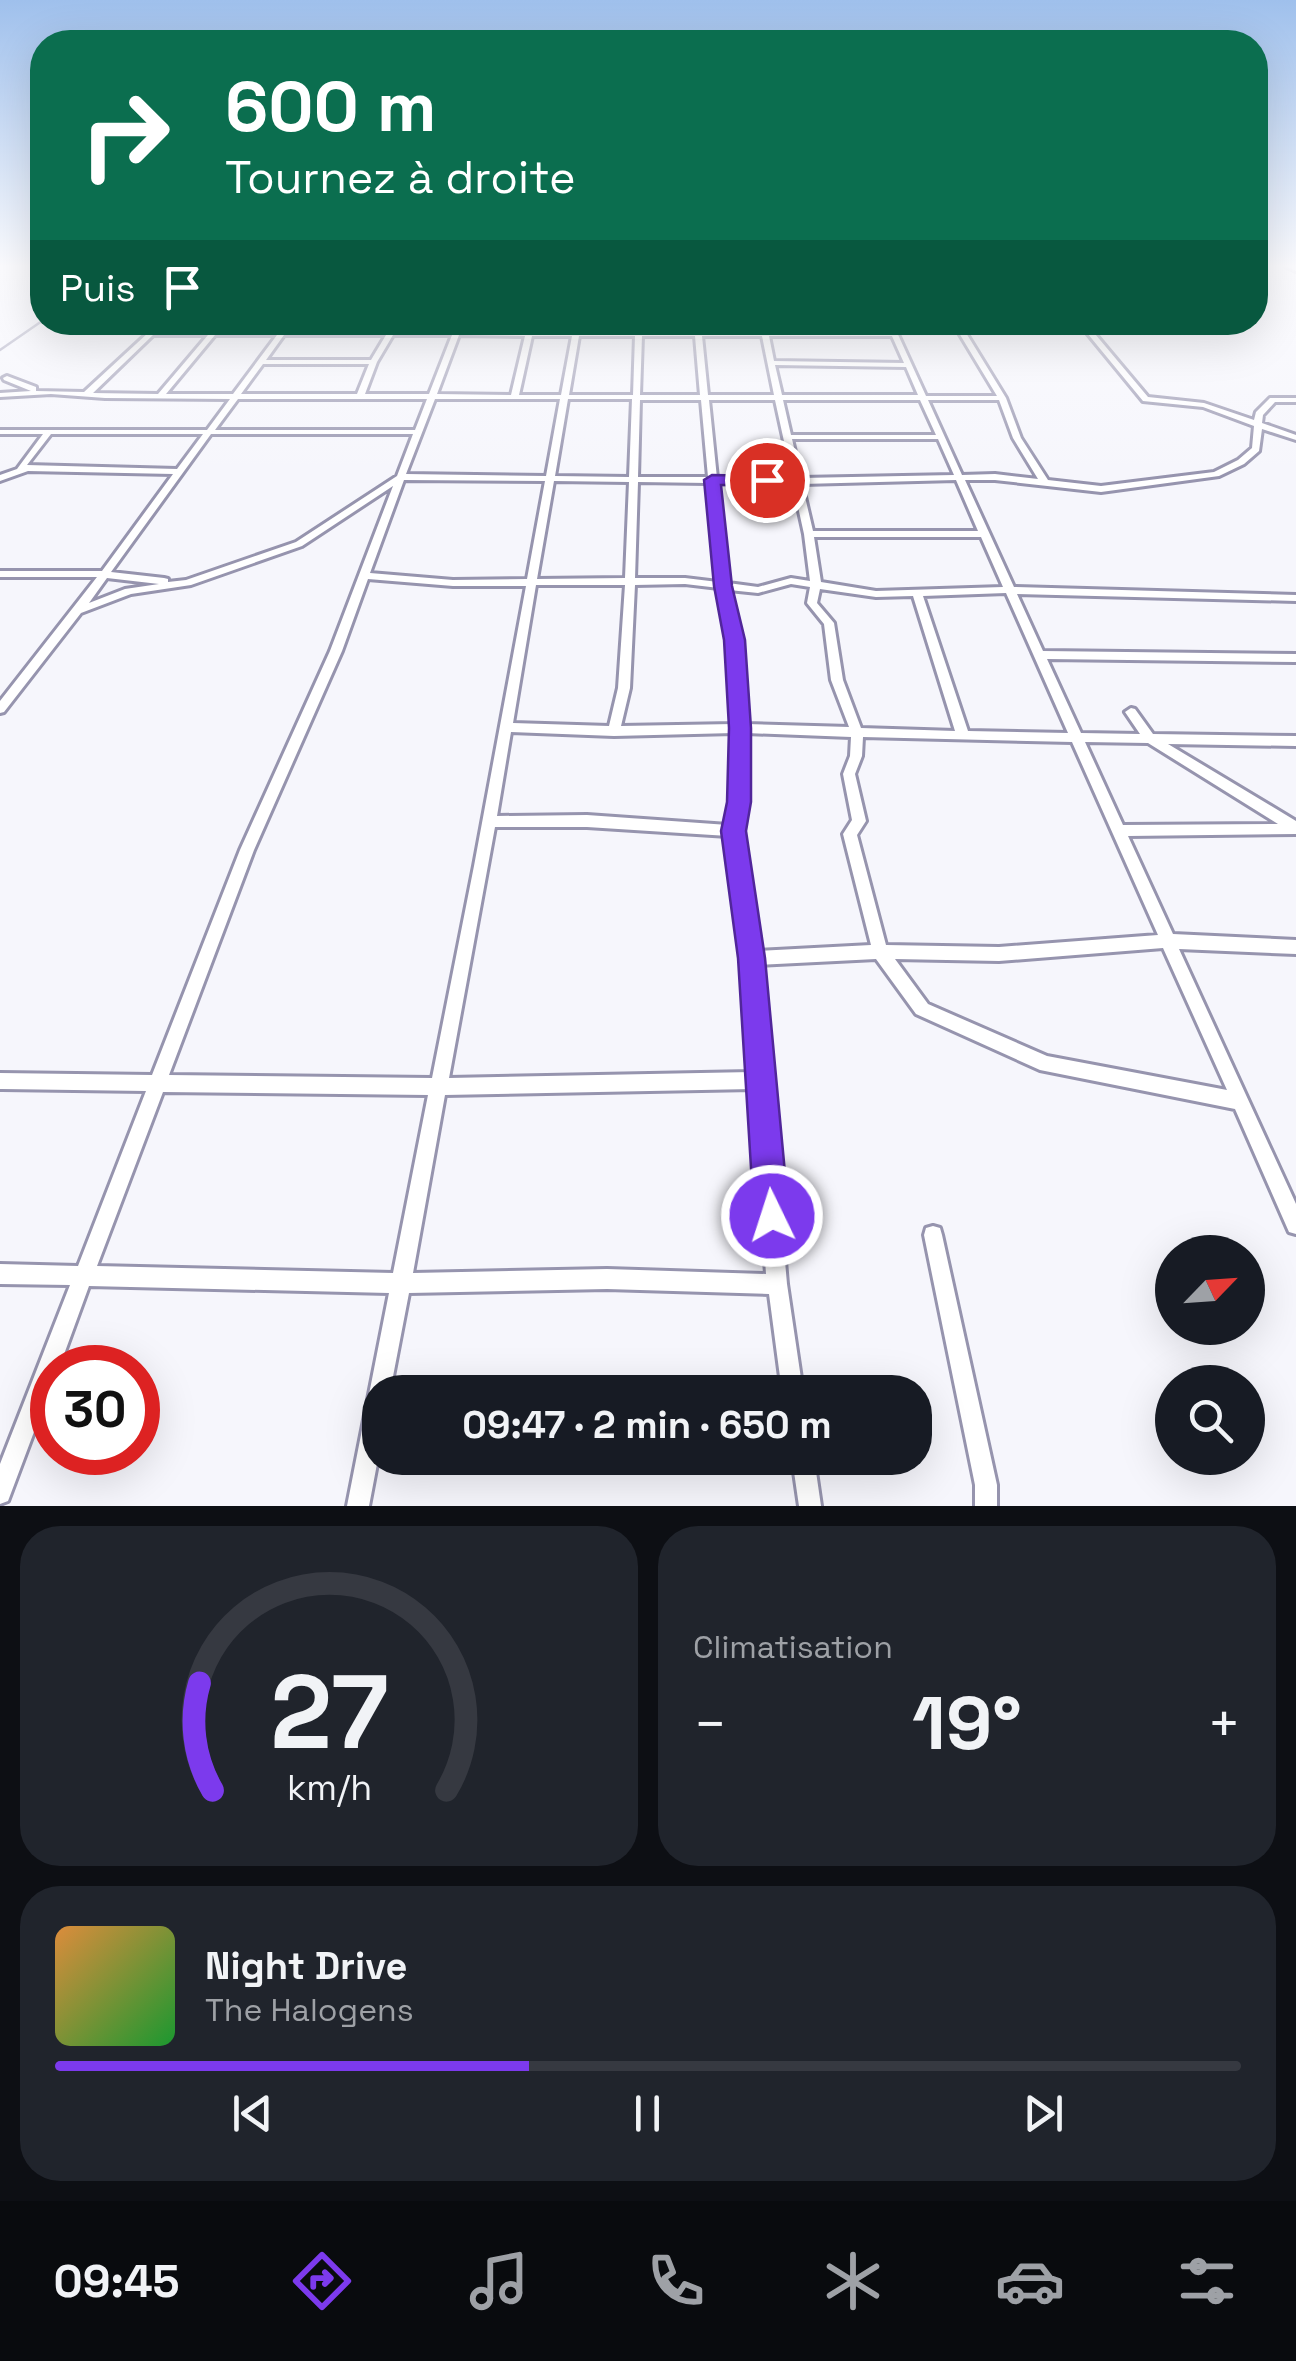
<!DOCTYPE html>
<html lang="fr">
<head>
<meta charset="utf-8">
<style>
  :root { --surface:#171b24; --page:#20242c; --text:#f1f3f6; --muted:#9ea1a6; --line:#363941; --accent:#7c3aed }
  body { margin:0; font-family:"Space Grotesk",sans-serif; background:var(--page); color:var(--text); height:100vh; display:flex; flex-direction:column; font-size:38px; white-space:nowrap }
  * { box-sizing:border-box; margin:0 }
  p { font-size:32px; color:var(--muted) }
  .icon { flex:none; width:55px; height:55px; fill:none; stroke:currentColor; stroke-width:2; stroke-linecap:round; stroke-linejoin:round }
  .map { position:relative; height:1506px; overflow:hidden }
  .details { display:flex; flex-direction:column; gap:20px; padding:20px; background:#0d0f14; flex:1 }
  .details>* { flex:none }
  .banner { position:absolute; left:30px; top:30px; width:1238px; height:305px; border-radius:40px; box-shadow:0 10px 40px #0002; background:#0b6e4f; color:#fff; overflow:hidden }
  .needle { width:65px; rotate:65deg }
  .buttons { position:absolute; left:1155px; top:1235px; display:grid; gap:20px }
  .buttons a { display:grid; place-items:center; width:110px; height:110px; border-radius:50%; background:var(--surface); box-shadow:0 10px 40px #0002; font-size:50px }
  .speed { position:absolute; left:30px; top:1345px; display:flex; gap:20px; font-size:50px; font-weight:700; text-align:center }
  .speed>* { display:grid; place-content:center; width:130px; height:130px; border-radius:50%; background:var(--surface); box-shadow:0 10px 40px #0002; line-height:1 }
  .speed .limit { border:15px solid #d22; background:#fff; color:#111 }
  .pin { position:absolute; display:grid; place-items:center; width:85px; height:85px; color:#fff; margin:-42px; border:5px solid #fff; border-radius:50%; box-shadow:0 2px 10px #0007 }
  .me { position:absolute; width:110px; margin:-55px; rotate:356deg; stroke-linejoin:round; filter:drop-shadow(0 0 8px #0008) }
  .turn { display:flex; align-items:center; gap:35px; height:210px; padding:0 30px; font-size:45px }
  .turn .icon { width:130px; height:130px; stroke-width:2.5 }
  .turn b { display:block; font-size:70px; line-height:85px }
  .then { display:flex; align-items:center; height:95px; padding:0 30px; background:#0003; gap:20px; font-size:38px }
  .big { font-size:75px; font-weight:800; line-height:1.1 }
  .details .widget { flex:1; display:flex; flex-direction:column; justify-content:center; gap:15px; min-width:0; padding:0 35px; border-radius:40px; background:var(--page) }
  .details .dial { align-items:center; gap:0 }
  .dial svg { height:260px; overflow:visible; fill:none; stroke:var(--line); stroke-width:7; stroke-linecap:round; text-anchor:middle }
  .dial text { fill:var(--text); stroke:none }
  .song { display:flex; align-items:center; gap:30px }
  .cover { width:120px; height:120px; border-radius:15px; background:linear-gradient(135deg,hsl(30 70% 55%),hsl(130 70% 35%)) }
  .played { height:10px; border-radius:5px; background:linear-gradient(90deg,var(--accent) 40%,var(--line) 40%) }
  .keys { display:flex; justify-content:space-around; direction:ltr }
  .heat { display:flex; justify-content:space-between; align-items:center; font-size:55px; direction:ltr }
  .details .tiles { flex:1; display:grid; gap:20px; grid-template-columns:1fr 1fr }
  .widget:last-child { grid-column:span 2 }
  .trip { position:absolute; left:362px; top:1375px; width:570px; height:100px; border-radius:40px; background:var(--surface); box-shadow:0 10px 40px #0002; font-weight:800; line-height:100px; text-align:center }
  .tabs { display:flex; height:160px; justify-content:space-around; align-items:center; background:#090b0e; color:var(--muted) }
  .tabs .icon { width:70px; height:70px }
  .tabs .active { color:var(--accent) }
  .tabs b { font-size:45px; color:var(--text) }
  .map>svg:first-child { display:block }
  .lines { fill:none; stroke-linecap:round; stroke-linejoin:round }
  .stream { stroke:#9897b0; stroke-width:2.5 }
  .minor-casing { stroke:#9694ae; stroke-width:6 }
  .minor { fill:#fff; fill-rule:evenodd }
  .route { fill:#7c3aed; stroke:#51269a; stroke-width:2.5 }
</style>
</head>
<body>
<div class="map">
<svg width="1296" height="1506" viewBox="0 0 1296 1506">
  <rect width="100%" height="100%" fill="#f6f6fc"/>
  <g class="lines">
    <path class="stream" d="M0 350 42 321"/>
    <g class="minor-casing">
      <g id="minor">
        <path d="M1284 265 1296 267V271L1285 266Z"/>
        <path d="M219 322H226L219 331H280L286 322H293L287 331H454L457 322H464L461 331H526L529 322H535L533 331H573L575 322H581L580 332H635L636 322H642V332H761L759 322H765L768 332H890L886 322H1236L1218 328H1090L1148 397 1204 403 1254 420 1256 412 1270 398H1296V402H1275L1263 415 1262 423 1296 435V440L1262 429 1259 451 1244 464 1219 476 1101 492 995 480H965L1014 587 1296 595V601L1017 594 1043 651 1296 654V662L1047 659 1081 733 1140 734 1125 712 1131 708 1135 709 1153 734 1296 736V746L1168 744 1296 821V834L1128 836 1173 934 1296 940V954L1179 949 1296 1204V1234L1289 1232 1235 1109 1040 1070 916 1014 876 959 759 965 787 1284 803 1392H782L769 1294 607 1289 409 1293 390 1392H380V1448L369 1506H347L389 1293 89 1286 59 1368H52V1384L11 1493 8 1501 0 1504V1464L70 1285 0 1284V1264L78 1266 146 1091 2 1089H0V1073L152 1075 240 850 330 651 393 486 302 546 191 585 131 594 81 613 4 712 0 713V701L97 577H0V571H102L173 474 28 471 0 481V475L17 469 43 434H0V430H207L230 399 105 398 51 394 0 397V393L31 391 4 380 3 378 7 376 36 387V391L84 392 149 332 212 331ZM895 328H956L997 396H926ZM963 328H1083L1143 401 1203 407 1254 426 1252 448 1238 460 1214 472 1101 486 1048 480 1021 438 1006 398ZM153 335H208L158 394 93 393ZM215 335H277L233 394H166ZM284 335H386L371 360H266ZM393 335H452L429 394H365L377 362ZM459 335 525 336 511 395 437 394ZM532 336H572L561 395H519ZM579 336H635L633 395H569ZM642 336H695L700 395H640ZM702 336H762L774 395H708ZM769 336H892L904 363 774 361ZM263 364H369L357 394H241ZM775 365 906 367 918 395H782ZM238 399H427L415 430H215ZM435 399H560L546 476 406 474ZM568 399H632L629 477 555 476ZM640 400H701L708 477H638ZM709 400H775L792 478H717ZM783 400H920L936 435H791ZM928 400H999L1013 438 1038 479 995 474 962 475ZM51 434H203L177 469 27 465ZM211 434H413L397 476 296 542 186 580 168 582V579L164 578 111 572ZM792 439H938L954 475 801 478ZM404 480 545 481 527 579 453 580 370 573ZM956 480 978 531H813L802 484ZM554 481 629 482 625 578 537 579ZM638 482 708 483 718 582 685 578H635ZM717 483 793 484 804 534 810 581 791 578 758 587 728 583ZM814 537H981L1003 587 876 591 821 582ZM107 578 159 584 125 589 89 603ZM368 579 453 586H526L474 866 432 1078 169 1075 254 850 342 651ZM685 584 719 588 730 640 734 724 621 726 630 688 635 585ZM791 584 810 587 807 603 824 624 831 680 849 727 746 724 740 640 729 590 758 593ZM536 585H625L618 688 609 726 513 723ZM820 589 876 597 913 596 955 731 861 728 843 680 834 623 817 603ZM1006 593 1068 733 968 731 923 596ZM511 732 614 736 734 733 732 801 728 825 587 815 497 816ZM746 733 851 737 850 756 843 774 852 820 843 834 871 945 758 951 741 831 746 801ZM863 737 1072 742 1158 935 999 947 886 945 857 835 866 821 855 774 862 756ZM1085 742 1148 743 1278 824 1123 825ZM495 827H587L728 836 743 958 752 1072 449 1078ZM1163 948 1227 1090 1047 1056 928 1004 895 959 999 961ZM753 1089 766 1274 607 1269 413 1273 445 1095ZM163 1092 428 1095 393 1273 97 1266Z"/>
        <path d="M933 1226 940 1228 942 1235 997 1485V1506H975V1485L924 1235 926 1228Z"/>
        <path d="M792 1458H814L821 1506H799Z"/>
      </g>
    </g>
    <use href="#minor" class="minor"/>
  </g>
  <linearGradient id="sky" x2="0" y2="1"><stop stop-color="#9fc0ec"/><stop offset="0.56" stop-color="#fbfbfe"/><stop offset="1" stop-color="#fbfbfe" stop-opacity="0"/></linearGradient>
  <rect width="1296" height="476" fill="url(#sky)"/>
  <path class="route" d="M712 475 767 476 775 480 767 485H721L732 586 745 640 751 728V802L746 831 765 958 789 1216 784 1228 772 1233 759 1228 754 1216 738 958 721 831 727 802 729 728 724 640 714 586 704 480Z"/>
</svg>
<div class="buttons">
<a><svg class="needle" viewBox="-14 -14 28 28"><path d="M0-13l5 13h-10z" fill="#e53935"/><path d="M0 13l5-13h-10z" fill="#9ea1a6"/></svg></a>
<a><svg class="icon" aria-label="search" viewBox="0 0 24 24"><circle cx="10" cy="10" r="6"/><path d="M15 15l6 6"/></svg></a>
</div>
<div class="speed"><div class="limit">30</div></div>
<div class="pin" style="left:767px;top:480px;background:#d93025"><svg class="icon" aria-label="arrive" viewBox="0 0 24 24"><path d="M6 21V4h12l-3 4 3 4H6"/></svg></div>
<svg class="me" style="left:772px;top:1216px" viewBox="-20 -20 40 40"><circle r="17" fill="#7c3aed" stroke="#fff" stroke-width="3"/><path d="M0-11L8 9 0 5-8 9z" fill="#fff"/></svg>
<div class="trip">09:47 · 2 min · 650 m</div>
<div class="banner">
<div class="turn"><svg class="icon" aria-label="right" viewBox="0 0 24 24"><path d="M7 20v-9h11M14 6l5 5-5 5"/></svg><div><b>600 m</b>Tournez à droite</div></div>
<div class="then">Puis<svg class="icon" aria-label="arrive" viewBox="0 0 24 24"><path d="M6 21V4h12l-3 4 3 4H6"/></svg></div>
</div>
</div>
<section class="details">
<div class="tiles">
<div class="widget dial"><svg viewBox="0 0 100 80">
<path d="M14 69A42 42 0 1 1 86 69"/>
<path d="M14 69A42 42 0 0 1 10 36" stroke="#7c3aed"/>
<text x="50" y="56" font-size="32" font-weight="700">27</text>
<text x="50" y="72" font-size="11">km/h</text>
</svg></div>
<div class="widget"><p>Climatisation</p>
<div class="heat"><a>−</a><b class="big">19°</b><a>+</a></div>
</div>
<div class="widget">
<div class="song"><i class="cover"></i><div><b>Night Drive</b><p>The Halogens</p></div></div>
<div class="played"></div>
<div class="keys"><svg class="icon" aria-label="previous" viewBox="0 0 24 24"><path d="M18 5L8 12l10 7zM5 5v14"/></svg><svg class="icon" aria-label="pause" viewBox="0 0 24 24"><path d="M8 5v14M16 5v14"/></svg><svg class="icon" aria-label="next" viewBox="0 0 24 24"><path d="M6 5l10 7-10 7zM19 5v14"/></svg></div>
</div>
</div>
</section>
<nav class="tabs">
<b>09:45</b>
<svg class="icon active" aria-label="directions" viewBox="0 0 24 24"><path d="M12 3l9 9-9 9-9-9zM9 14v-3h6M13 9l2 2-2 2"/></svg>
<svg class="icon" aria-label="music" viewBox="0 0 24 24"><path d="M9 18V5l10-2v13"/><circle cx="6" cy="18" r="3"/><circle cx="16" cy="16" r="3"/></svg>
<svg class="icon" aria-label="phone" viewBox="0 0 24 24"><path d="M5 4h4l2 5-3 2q2 4 5 5l2-3 5 2v4C11 20 4 13 5 4z"/></svg>
<svg class="icon" aria-label="climate" viewBox="0 0 24 24"><path d="M12 3v18M4 7l16 10M4 17L20 7"/></svg>
<svg class="icon" aria-label="car" viewBox="0 0 24 24"><path d="M5 17H2v-5l4-1 3-4h7l3 4 3 1v5h-3M9 17h6M6 11h13"/><circle cx="7" cy="17" r="2"/><circle cx="17" cy="17" r="2"/></svg>
<svg class="icon" aria-label="filters" viewBox="0 0 24 24"><path d="M4 7h16M4 17h16"/><circle cx="9" cy="7" r="2"/><circle cx="15" cy="17" r="2"/></svg>
</nav>
</body>
</html>
